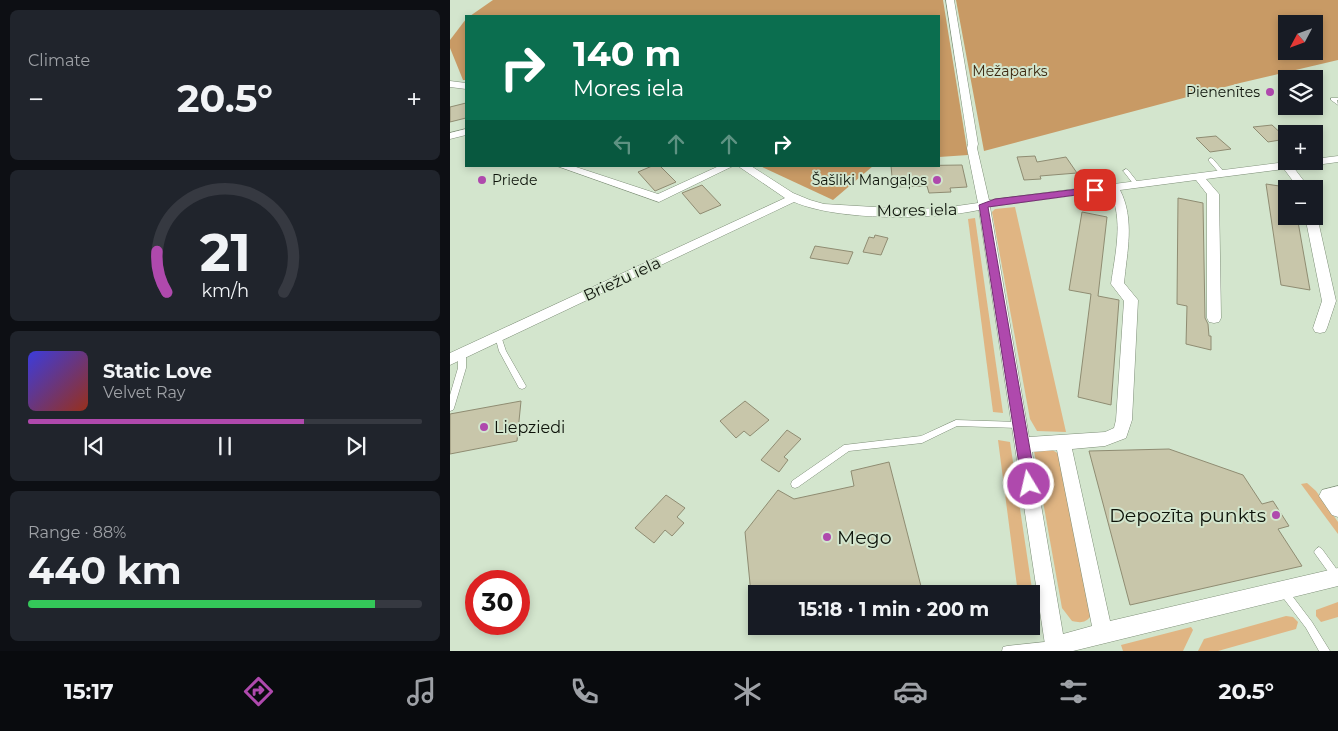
<!DOCTYPE html>
<html lang="en">
<head>
<meta charset="utf-8">
<style>
  :root { --surface:#171b24; --page:#20242c; --text:#f1f3f6; --muted:#9ea1a6; --line:#363941; --accent:#af49ad }
  body { margin:0; font-family:Montserrat,sans-serif; background:var(--page); color:var(--text); height:100vh; display:flex; flex-direction:column; font-size:19px; white-space:nowrap }
  * { box-sizing:border-box; margin:0 }
  p { font-size:16px; color:var(--muted) }
  .icon { flex:none; width:28px; height:28px; fill:none; stroke:currentColor; stroke-width:2; stroke-linecap:round; stroke-linejoin:round }
  .map { position:relative; flex:1; overflow:hidden }
  .sheet { display:flex; flex-direction:column; gap:10px; padding:10px; background:#0d0f14; width:450px }
  .sheet>* { flex:none }
  .top-card { position:absolute; left:15px; top:15px; width:475px; height:152px; border-radius:0px; box-shadow:0 2px 8px #0003; background:#0b6e4f; color:#fff; overflow:hidden }
  .needle { width:32px; rotate:229deg }
  .tools { position:absolute; left:828px; top:15px; display:grid; gap:10px }
  .tools a { display:grid; place-items:center; width:45px; height:45px; border-radius:0px; background:var(--surface); box-shadow:0 2px 8px #0003; font-size:25px }
  .speed { position:absolute; left:15px; top:570px; display:flex; gap:10px; font-size:25px; font-weight:700; text-align:center }
  .speed>* { display:grid; place-content:center; width:65px; height:65px; border-radius:50%; background:var(--surface); box-shadow:0 2px 8px #0003; line-height:1 }
  .speed .limit { border:8px solid #d22; background:#fff; color:#111 }
  .pin { position:absolute; display:grid; place-items:center; width:42px; height:42px; color:#fff; margin:-21px; border-radius:10px; box-shadow:0 2px 8px #0006 }
  .me { position:absolute; width:55px; margin:-28px; rotate:351deg; stroke-linejoin:round; filter:drop-shadow(0 0 4px #0008) }
  .turn { display:flex; align-items:center; gap:18px; height:105px; padding:0 25px; font-size:22px }
  .turn .icon { width:65px; height:65px; stroke-width:2.5 }
  .turn b { display:block; font-size:35px; line-height:42px }
  .lanes { display:flex; align-items:center; height:48px; padding:0 25px; background:#0003; justify-content:center; gap:25px; direction:ltr }
  .lanes .off { opacity:.35 }
  .big { font-size:38px; font-weight:700; line-height:1.1 }
  .sheet .widget { flex:1; display:flex; flex-direction:column; justify-content:center; gap:8px; min-width:0; padding:0 18px; border-radius:8px; background:var(--page) }
  .sheet .dial { align-items:center; gap:0 }
  .dial svg { height:130px; overflow:visible; fill:none; stroke:var(--line); stroke-width:7; stroke-linecap:round; text-anchor:middle }
  .dial text { fill:var(--text); stroke:none }
  .song { display:flex; align-items:center; gap:15px }
  .cover { width:60px; height:60px; border-radius:8px; background:linear-gradient(135deg,hsl(240 70% 55%),hsl(10 70% 35%)) }
  .played { height:5px; border-radius:2px; background:linear-gradient(90deg,var(--accent) 70%,var(--line) 70%) }
  .keys { display:flex; justify-content:space-around; direction:ltr }
  .heat { display:flex; justify-content:space-between; align-items:center; font-size:28px; direction:ltr }
  .charge { height:8px; border-radius:4px; background:linear-gradient(90deg,#34c759 88%,var(--line) 0) }
  .trip { position:absolute; left:298px; top:585px; width:292px; height:50px; border-radius:0px; background:var(--surface); box-shadow:0 2px 8px #0003; font-weight:700; line-height:50px; text-align:center }
  .menu { display:flex; height:80px; justify-content:space-around; align-items:center; background:#090b0e; color:var(--muted) }
  .menu .icon { width:35px; height:35px }
  .menu .on { color:var(--accent) }
  .menu b { font-size:22px; color:var(--text) }
  main { display:flex; flex:1; min-height:0 }
  .map>svg:first-child { display:block }
  .green { fill:#e0b583 }
  .forest { fill:#c89a65; fill-rule:evenodd }
  .building { fill:#c8c6aa; stroke:#8f8c72 }
  .lines { fill:none; stroke-linecap:round; stroke-linejoin:round }
  .lane-casing { stroke:#7e8f78; stroke-width:1 }
  .street-casing { stroke:#7e8f78; stroke-width:1 }
  .lane { fill:#fff; fill-rule:evenodd }
  .street { fill:#fff; fill-rule:evenodd }
  .route { fill:#af49ad; stroke:#722f70 }
  .poi-dot { fill:#af49ad; stroke:#d3e5cd; stroke-width:2 }
  .labels { text-anchor:middle; dominant-baseline:central; stroke-width:4; stroke-linejoin:round; paint-order:stroke }
  .far-park-label { font-size:14px; fill:#3d2911; stroke:#d3e5cd }
  .far-poi-label { font-size:14px; fill:#0d130a; stroke:#d3e5cd; text-anchor:end }
  .street-label { font-size:16px; fill:#0d130a; stroke:#d3e5cd }
  .poi-label { font-size:16px; fill:#0d130a; stroke:#d3e5cd; text-anchor:start }
  .near-poi-label { font-size:19px; fill:#0d130a; stroke:#d3e5cd; text-anchor:end }
</style>
</head>
<body>
<main>
<section class="sheet">
<div class="widget"><p>Climate</p>
<div class="heat"><a>−</a><b class="big">20.5°</b><a>+</a></div>
</div>
<div class="widget dial"><svg viewBox="0 0 100 80">
<path d="M14 69A42 42 0 1 1 86 69"/>
<path d="M14 69A42 42 0 0 1 8 44" stroke="#af49ad"/>
<text x="50" y="56" font-size="32" font-weight="700">21</text>
<text x="50" y="72" font-size="11">km/h</text>
</svg></div>
<div class="widget">
<div class="song"><i class="cover"></i><div><b>Static Love</b><p>Velvet Ray</p></div></div>
<div class="played"></div>
<div class="keys"><svg class="icon" aria-label="previous" viewBox="0 0 24 24"><path d="M18 5L8 12l10 7zM5 5v14"/></svg><svg class="icon" aria-label="pause" viewBox="0 0 24 24"><path d="M8 5v14M16 5v14"/></svg><svg class="icon" aria-label="next" viewBox="0 0 24 24"><path d="M6 5l10 7-10 7zM19 5v14"/></svg></div>
</div>
<div class="widget"><p>Range · 88%</p><b class="big">440 km</b><div class="charge"></div></div>
</section>
<div class="map">
<svg width="888" height="651" viewBox="0 0 888 651">
  <rect width="100%" height="100%" fill="#d3e5cd"/>
  <g class="green">
    <path d="M565 207 616 432 587 431 580 419 542 212 545 209Z"/>
    <path d="M525 218 553 413 543 412 518 219Z"/>
    <path d="M548 440 560 442 588 629 583 632H576L573 626H581V594H568Z"/>
    <path d="M599 448 609 454 641 616C635 623 631 623 622 621L612 608 584 451Z"/>
    <path d="M857 483 866 491 888 522V534L851 484Z"/>
    <path d="M888 602V617L871 622 866 616V610Z"/>
    <path d="M836 616 843 617 848 622 846 629 768 651H748L754 639Z"/>
    <path d="M741 627 743 630 733 651H673L671 645Z"/>
  </g>
  <g class="forest">
    <path d="M43 0H493L518 155 489 157V16H20Z"/>
    <path d="M506 0H888V60L790 83 534 151ZM836 24H864V51H836Z"/>
    <path d="M16 19V80H13L0 48V40Z"/>
    <path d="M310 166H423L383 200Z"/>
  </g>
  <g class="building">
    <path d="M16 103V118L0 122V107Z"/>
    <path d="M822 125 836 138V139L818 142 803 127Z"/>
    <path d="M766 136 781 149 760 152 746 138Z"/>
    <path d="M585 156 587 162 616 157 627 173 590 176 591 179 574 180 567 157Z"/>
    <path d="M512 165 517 187 500 188 501 192 479 193 477 186 443 187 441 166Z"/>
    <path d="M202 166H210L226 182 205 191 188 172Z"/>
    <path d="M816 184 836 187V216H847L860 290 831 285Z"/>
    <path d="M252 185 271 205 250 214 232 193Z"/>
    <path d="M728 198 753 203 755 318 758 324 759 336H761V350L736 344 737 306 727 304Z"/>
    <path d="M632 212 657 217 648 296 669 300 661 405 628 397 641 294 619 290Z"/>
    <path d="M425 235 438 238 431 255 413 252 419 237 424 238Z"/>
    <path d="M365 246 403 252 398 264 360 258Z"/>
    <path d="M71 401 67 441 0 454V414Z"/>
    <path d="M295 401 319 420 300 436 294 431 286 438 270 421Z"/>
    <path d="M337 430 351 439 334 457 338 460 329 472 311 460Z"/>
    <path d="M719 449 793 475 812 504 823 501 839 526 828 529 852 566 680 605 639 451Z"/>
    <path d="M439 462 473 594H301L295 532 328 490 344 499 404 486 401 471Z"/>
    <path d="M216 495 235 508 227 517 234 523 222 536 215 530 204 543 185 528Z"/>
  </g>
  <g class="lines">
    <g class="lane-casing">
      <g id="lane">
        <path d="M881 98H888V100H887L888 105 881 100Z"/>
        <path d="M761 158 763 159 775 173V175H771L759 161V159Z"/>
        <path d="M676 169 678 170 689 184V186H685L674 172 673 171Z"/>
        <path d="M655 172 657 173 667 188 666 189 664 190 662 189 652 174Z"/>
        <path d="M48 333 50 334 51 336 56 351 76 386 75 388 72 389 69 388 49 351 45 336 46 334Z"/>
        <path d="M12 350 15 351 16 353V368L4 408 3 410 0 411V395L8 368V353L9 351Z"/>
        <path d="M506 420 569 422 572 423 573 425 572 427 569 428 507 426 472 443 399 451 348 487 345 488 342 487 341 484 342 481 394 445 471 436Z"/>
        <path d="M869 547 872 549 888 571V581L884 580 866 555 864 552 866 549Z"/>
        <path d="M834 587 837 589 862 622 880 651H869L856 628 831 595 829 592 831 589Z"/>
        <path d="M604 641 608 642 609 646 608 650 604 651H552L553 647 557 646Z"/>
      </g>
    </g>
    <g class="street-casing">
      <g id="street">
        <path d="M496 0H504L528 144 527 148 539 200 844 161H864V159L888 156V162L844 168 860 189H849L834 169 756 179 769 194 771 318 769 322 764 323 759 322 757 318V194L746 180 670 190C685 219 677 252 674 283L688 300 682 420 676 438 655 446 622 449 660 621 888 568V586L623 651H596L529 210C483 220 388 221 344 202L0 365V353L335 198 288 166H301L343 193 360 200 374 204 458 209 493 208 528 203 517 148 518 144ZM660 191C674 220 665 254 661 284L674 301 666 420 664 428 655 432 579 437 540 207ZM607 450 642 626 613 634 582 452Z"/>
        <path d="M0 81 16 83V89L0 87Z"/>
        <path d="M16 129V135L0 139V133Z"/>
        <path d="M107 166H123L208 194 269 166H283L209 202Z"/>
        <path d="M864 213 867 216 886 301 877 328 875 332 870 333 865 332 863 328 872 301 855 216H864Z"/>
        <path d="M888 486V517L882 515 869 496 872 490Z"/>
      </g>
    </g>
    <use href="#lane" class="lane"/>
    <use href="#street" class="street"/>
  </g>
  <path class="route" d="M645 187 648 188V192L538 207 586 484 584 489 579 491 574 489 572 484 529 205 545 199Z"/>
  <g class="poi-dot">
    <circle cx="820" cy="92" r="5"/>
    <circle cx="32" cy="180" r="5"/>
    <circle cx="487" cy="180" r="5"/>
    <circle cx="34" cy="427" r="5"/>
    <circle cx="826" cy="515" r="5"/>
    <circle cx="377" cy="537" r="5"/>
  </g>
  <g class="labels">
    <g class="far-park-label">
      <text x="560" y="71">Mežaparks</text>
    </g>
    <g class="far-poi-label">
      <text x="810" y="92">Pienenītes</text>
      <text x="42" y="180" text-anchor="start">Priede</text>
      <text x="477" y="180">Šašliki Mangaļos</text>
    </g>
    <g class="street-label">
      <text transform="translate(467 210) rotate(-1)">Mores iela</text>
      <text transform="translate(172 279) rotate(-25)">Briežu iela</text>
    </g>
    <g class="poi-label">
      <text x="44" y="427">Liepziedi</text>
    </g>
    <g class="near-poi-label">
      <text x="816" y="515">Depozīta punkts</text>
      <text x="387" y="537" text-anchor="start">Mego</text>
    </g>
  </g>
</svg>
<div class="tools">
<a><svg class="needle" viewBox="-14 -14 28 28"><path d="M0-13l5 13h-10z" fill="#e53935"/><path d="M0 13l5-13h-10z" fill="#9ea1a6"/></svg></a>
<a><svg class="icon" aria-label="layers" viewBox="0 0 24 24"><path d="M12 4l9 5-9 5-9-5zM3 14l9 5 9-5"/></svg></a>
<a>+</a>
<a>−</a>
</div>
<div class="speed"><div class="limit">30</div></div>
<div class="pin" style="left:645px;top:190px;background:#d93025"><svg class="icon" aria-label="arrive" viewBox="0 0 24 24"><path d="M6 21V4h12l-3 4 3 4H6"/></svg></div>
<svg class="me" style="left:579px;top:484px" viewBox="-20 -20 40 40"><circle r="17" fill="#af49ad" stroke="#fff" stroke-width="3"/><path d="M0-11L8 9 0 5-8 9z" fill="#fff"/></svg>
<div class="trip">15:18 · 1 min · 200 m</div>
<div class="top-card">
<div class="turn"><svg class="icon" aria-label="right" viewBox="0 0 24 24"><path d="M7 20v-9h11M14 6l5 5-5 5"/></svg><div><b>140 m</b>Mores iela</div></div>
<div class="lanes"><svg class="icon off" aria-label="left" viewBox="0 0 24 24"><path d="M17 20v-9H6M10 6l-5 5 5 5"/></svg><svg class="icon off" aria-label="ahead" viewBox="0 0 24 24"><path d="M12 20V5M6 11l6-6 6 6"/></svg><svg class="icon off" aria-label="ahead" viewBox="0 0 24 24"><path d="M12 20V5M6 11l6-6 6 6"/></svg><svg class="icon" aria-label="right" viewBox="0 0 24 24"><path d="M7 20v-9h11M14 6l5 5-5 5"/></svg></div>
</div>
</div>
</main>
<nav class="menu">
<b>15:17</b>
<svg class="icon on" aria-label="directions" viewBox="0 0 24 24"><path d="M12 3l9 9-9 9-9-9zM9 14v-3h6M13 9l2 2-2 2"/></svg>
<svg class="icon" aria-label="music" viewBox="0 0 24 24"><path d="M9 18V5l10-2v13"/><circle cx="6" cy="18" r="3"/><circle cx="16" cy="16" r="3"/></svg>
<svg class="icon" aria-label="phone" viewBox="0 0 24 24"><path d="M5 4h4l2 5-3 2q2 4 5 5l2-3 5 2v4C11 20 4 13 5 4z"/></svg>
<svg class="icon" aria-label="climate" viewBox="0 0 24 24"><path d="M12 3v18M4 7l16 10M4 17L20 7"/></svg>
<svg class="icon" aria-label="car" viewBox="0 0 24 24"><path d="M5 17H2v-5l4-1 3-4h7l3 4 3 1v5h-3M9 17h6M6 11h13"/><circle cx="7" cy="17" r="2"/><circle cx="17" cy="17" r="2"/></svg>
<svg class="icon" aria-label="filters" viewBox="0 0 24 24"><path d="M4 7h16M4 17h16"/><circle cx="9" cy="7" r="2"/><circle cx="15" cy="17" r="2"/></svg>
<b>20.5°</b>
</nav>
</body>
</html>
